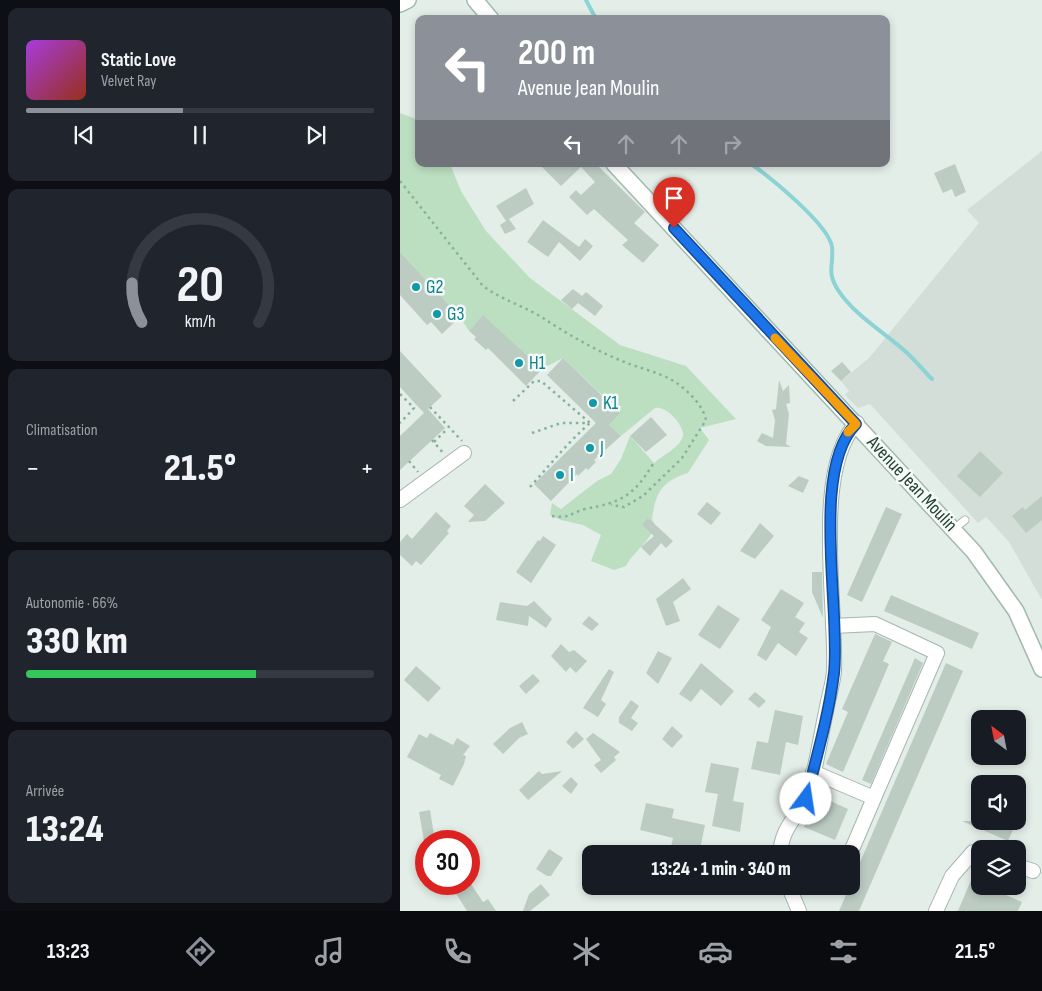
<!DOCTYPE html>
<html lang="fr">
<head>
<meta charset="utf-8">
<style>
  :root { --surface:#171b24; --page:#20242c; --text:#f1f3f6; --muted:#9ea1a6; --line:#363941; --accent:#8c9099 }
  body { margin:0; font-family:"Sofia Sans Condensed",sans-serif; background:var(--page); color:var(--text); height:100vh; display:flex; flex-direction:column; font-size:19px; white-space:nowrap }
  * { box-sizing:border-box; margin:0 }
  p { font-size:16px; color:var(--muted) }
  .icon { flex:none; width:28px; height:28px; fill:none; stroke:currentColor; stroke-width:2; stroke-linecap:round; stroke-linejoin:round }
  .map { position:relative; flex:1; overflow:hidden }
  .sheet { display:flex; flex-direction:column; gap:8px; padding:8px; background:#0d0f14; width:400px }
  .sheet>* { flex:none }
  .hud { position:absolute; left:15px; top:15px; width:475px; height:152px; border-radius:10px; box-shadow:0 2px 8px #0003; background:#8c9099; color:#fff; overflow:hidden }
  .needle { width:32px; rotate:328deg }
  .buttons { position:absolute; left:571px; top:710px; display:grid; gap:10px }
  .buttons a { display:grid; place-items:center; width:55px; height:55px; border-radius:10px; background:var(--surface); box-shadow:0 2px 8px #0003; font-size:25px }
  .speed { position:absolute; left:15px; top:830px; display:flex; gap:10px; font-size:25px; font-weight:700; text-align:center }
  .speed>* { display:grid; place-content:center; width:65px; height:65px; border-radius:50%; background:var(--surface); box-shadow:0 2px 8px #0003; line-height:1 }
  .speed .limit { border:8px solid #d22; background:#fff; color:#111 }
  .pin { position:absolute; display:grid; place-items:center; width:42px; height:42px; color:#fff; margin:-51px -21px; border-radius:50% 50% 50% 0; rotate:-45deg; box-shadow:0 0 5px #0007 }
  .pin .icon { rotate:45deg }
  .me { position:absolute; width:55px; margin:-28px; rotate:14deg; stroke-linejoin:round; filter:drop-shadow(0 0 4px #0008) }
  .turn { display:flex; align-items:center; gap:18px; height:105px; padding:0 20px; font-size:22px }
  .turn .icon { width:65px; height:65px; stroke-width:2.5 }
  .turn b { display:block; font-size:35px; line-height:42px }
  .lanes { display:flex; align-items:center; height:48px; padding:0 20px; background:#0003; justify-content:center; gap:25px; direction:ltr }
  .lanes .off { opacity:.35 }
  .big { font-size:38px; font-weight:800; line-height:1.1 }
  .sheet .widget { flex:1; display:flex; flex-direction:column; justify-content:center; gap:8px; min-width:0; padding:0 18px; border-radius:10px; background:var(--page) }
  .sheet .dial { align-items:center; gap:0 }
  .dial svg { height:130px; overflow:visible; fill:none; stroke:var(--line); stroke-width:7; stroke-linecap:round; text-anchor:middle }
  .dial text { fill:var(--text); stroke:none }
  .song { display:flex; align-items:center; gap:15px }
  .cover { width:60px; height:60px; border-radius:8px; background:linear-gradient(135deg,hsl(280 70% 55%),hsl(10 70% 35%)) }
  .played { height:5px; border-radius:2px; background:linear-gradient(90deg,var(--accent) 45%,var(--line) 45%) }
  .keys { display:flex; justify-content:space-around; direction:ltr }
  .heat { display:flex; justify-content:space-between; align-items:center; font-size:28px; direction:ltr }
  .charge { height:8px; border-radius:4px; background:linear-gradient(90deg,#34c759 66%,var(--line) 0) }
  .trip { position:absolute; left:182px; top:845px; width:278px; height:50px; border-radius:10px; background:var(--surface); box-shadow:0 2px 8px #0003; font-weight:800; line-height:50px; text-align:center }
  .dock { display:flex; height:80px; justify-content:space-around; align-items:center; background:#090b0e; color:var(--muted) }
  .dock .icon { width:35px; height:35px }
  .dock .current { color:var(--accent) }
  .dock b { font-size:22px; color:var(--text) }
  main { display:flex; flex:1; min-height:0 }
  .map>svg:first-child { display:block }
  .built { fill:#d2ded7 }
  .green { fill:#bddfc1 }
  .lines { fill:none; stroke-linecap:round; stroke-linejoin:round }
  .stream { stroke:#8cd3d3; stroke-width:4 }
  .building { fill:#bcccc3 }
  .lane-casing { stroke:#a6b6ae; stroke-width:9 }
  .street-casing { stroke:#a6b6ae; stroke-width:16 }
  .secondary-casing { stroke:#a2baae; stroke-width:18 }
  .path { stroke:#84b29c; stroke-width:2.5; stroke-dasharray:2.5 4; stroke-linecap:butt }
  .lane { stroke:#fff; stroke-width:7 }
  .street { stroke:#fff; stroke-width:14 }
  .secondary { stroke:#fff; stroke-width:15 }
  .route-casing { stroke:#114b97; stroke-width:12 }
  .route { stroke:#1a73e8; stroke-width:9 }
  .slow { stroke:#f59e0b; stroke-width:9 }
  .culture-dot { fill:#0f9aa8; stroke:#f5faf7; stroke-width:2 }
  .labels { text-anchor:middle; dominant-baseline:central; stroke-width:5; stroke-linejoin:round; paint-order:stroke }
  .culture-label { font-size:19px; fill:#0d838f; stroke:#f5faf7; text-anchor:start }
  .street-label { font-size:19px; fill:#234034; stroke:#f5faf7 }
</style>
</head>
<body>
<main>
<section class="sheet">
<div class="widget">
<div class="song"><i class="cover"></i><div><b>Static Love</b><p>Velvet Ray</p></div></div>
<div class="played"></div>
<div class="keys"><svg class="icon" aria-label="previous" viewBox="0 0 24 24"><path d="M18 5L8 12l10 7zM5 5v14"/></svg><svg class="icon" aria-label="pause" viewBox="0 0 24 24"><path d="M8 5v14M16 5v14"/></svg><svg class="icon" aria-label="next" viewBox="0 0 24 24"><path d="M6 5l10 7-10 7zM19 5v14"/></svg></div>
</div>
<div class="widget dial"><svg viewBox="0 0 100 80">
<path d="M14 69A42 42 0 1 1 86 69"/>
<path d="M14 69A42 42 0 0 1 8 45" stroke="#8c9099"/>
<text x="50" y="56" font-size="32" font-weight="700">20</text>
<text x="50" y="72" font-size="11">km/h</text>
</svg></div>
<div class="widget"><p>Climatisation</p>
<div class="heat"><a>−</a><b class="big">21.5°</b><a>+</a></div>
</div>
<div class="widget"><p>Autonomie · 66%</p><b class="big">330 km</b><div class="charge"></div></div>
<div class="widget"><p>Arrivée</p><b class="big">13:24</b></div>
</section>
<div class="map">
<svg width="642" height="911" viewBox="0 0 642 911">
  <rect width="100%" height="100%" fill="#e4eee8"/>
  <path class="built" d="M642 151V600L609 542 590 521 586 517 578 523 470 404 458 408 445 395 449 391 441 381 469 358 579 223 567 210Z"/>
  <path class="green" d="M0 113 19 120V164H50L61 191 86 231 130 278 220 345 286 366 336 419 300 428 309 440 288 473C262 481 255 493 252 520L255 524C253 539 234 551 226 566L214 570 191 561 201 535 183 525 161 520 150 515 152 503 161 509 197 481 211 474 221 459 230 436 254 463C262 456 280 447 283 436 285 427 267 405 255 408L221 436 209 425 220 412 163 358 142 369 83 316 69 331 60 317 0 252Z"/>
  <g class="lines">
    <g class="stream">
      <path d="M186 0 196 19"/>
      <path d="M351 164C370 177 429 225 432 247 434 266 426 271 438 290 455 316 484 332 506 352 515 360 523 370 532 379"/>
    </g>
  </g>
  <g class="building">
    <path d="M139 164H196L245 212 234 223 259 245 243 263 222 245 228 240 194 209 187 215 169 197 176 190 181 195 195 182 181 167 161 186Z"/>
    <path d="M555 164 566 192 555 197 552 189 543 193 534 173Z"/>
    <path d="M126 188 134 204 109 219 116 229 105 234 100 225 106 221 96 206Z"/>
    <path d="M143 220 179 247 185 239 193 246 180 261 159 242 148 257 127 242Z"/>
    <path d="M0 252 60 317 42 334 31 322 27 325 0 295Z"/>
    <path d="M173 289 182 296 186 292 203 306 195 316 178 303 172 309 161 300Z"/>
    <path d="M83 315 142 369 126 386 88 348 86 350 74 339 76 337 69 331Z"/>
    <path d="M0 351 42 396 28 409 45 428 0 470V436L24 413 0 387Z"/>
    <path d="M163 358 220 413 209 425 221 436 194 460 196 462 188 470 186 468 178 476 177 474 151 501 134 484 196 423 147 375Z"/>
    <path d="M442 362 451 372 441 381 431 371Z"/>
    <path d="M379 380 383 391 389 385 390 403 386 404 389 414 386 444 391 447 366 446 357 441 362 433 373 438 375 420 372 410 376 409Z"/>
    <path d="M251 417 267 435 246 452 230 436Z"/>
    <path d="M580 451 603 473 580 497 557 476Z"/>
    <path d="M399 476 409 480 403 493 388 486Z"/>
    <path d="M85 484 105 503 85 521 68 522 74 515 64 506Z"/>
    <path d="M642 496V520L626 533 612 516 623 507 625 510Z"/>
    <path d="M307 502 321 513 311 525 297 514Z"/>
    <path d="M486 507 502 514 462 602 447 595Z"/>
    <path d="M36 512 51 526 47 531 49 533 21 565 16 561 12 566 0 555V542L7 534 12 539Z"/>
    <path d="M248 518 273 541 266 548 261 543 250 556 241 547 254 536 242 525Z"/>
    <path d="M360 523 374 536 355 559 340 551Z"/>
    <path d="M143 536 156 545 131 583 116 572 138 540 140 541Z"/>
    <path d="M412 572H422L423 618 412 592Z"/>
    <path d="M283 578 291 589 273 602 280 621 266 626 256 599Z"/>
    <path d="M381 589 404 603 395 617 405 623 399 632 408 638 396 656 378 643 366 661 357 655 371 627 361 620Z"/>
    <path d="M491 595 579 633 572 649 484 611Z"/>
    <path d="M134 601 152 619 146 628 129 616 128 626 96 620 100 602 127 606Z"/>
    <path d="M318 605 340 619 320 649 298 635Z"/>
    <path d="M189 616 199 624 192 631 182 624Z"/>
    <path d="M475 634 492 642 483 661 489 664 443 772 426 764 448 712 442 709Z"/>
    <path d="M161 644 169 652 174 650 187 661 176 673 170 667 166 672 151 656Z"/>
    <path d="M258 651 272 658 258 684 246 673Z"/>
    <path d="M515 658 523 663 471 784 462 780Z"/>
    <path d="M301 663 334 691 321 706 301 689 291 702 279 694Z"/>
    <path d="M546 663 563 671 459 911H439Z"/>
    <path d="M16 666 41 688 28 702 4 680Z"/>
    <path d="M209 669 214 672 201 700 206 704 198 717 183 708Z"/>
    <path d="M133 674 140 681 126 694 119 686Z"/>
    <path d="M355 692 366 701 359 708 348 699Z"/>
    <path d="M231 700 239 706 231 718 238 723 232 731 219 723V717Z"/>
    <path d="M375 710 403 716 398 745 386 742 380 775 351 769 357 741 368 743Z"/>
    <path d="M122 722 128 734 119 738 103 754 93 744 110 728Z"/>
    <path d="M272 726 283 736 272 748 262 739Z"/>
    <path d="M176 731 184 739 173 749 166 742Z"/>
    <path d="M30 733 53 745 57 738 70 746 63 755 66 756 64 764 53 786 39 779 41 775 7 757 19 734 27 738Z"/>
    <path d="M193 733 220 752 214 757 216 760 201 773 194 765 201 760 186 739Z"/>
    <path d="M311 763 339 768 333 801 344 803 340 832 312 826 318 794 305 792Z"/>
    <path d="M139 771 142 774 162 771 128 800 119 790Z"/>
    <path d="M171 777 178 784 171 794 162 786Z"/>
    <path d="M417 795 448 809 435 840 404 827Z"/>
    <path d="M246 803 274 809 272 818 305 825 299 854 271 847 273 838 240 830Z"/>
    <path d="M30 810 35 841H24L19 812Z"/>
    <path d="M562 821H617L608 841Z"/>
    <path d="M149 849 163 858 151 876H147L136 869Z"/>
    <path d="M571 880 580 884V886H585L622 902 618 911H558Z"/>
    <path d="M50 884H71L83 902 88 899 96 911H67Z"/>
    <path d="M141 884 150 895 130 911H123L129 894Z"/>
  </g>
  <g class="lines">
    <g class="lane-casing">
      <path id="lane" d="M554 529 565 520"/>
    </g>
    <g class="street-casing">
      <g id="street">
        <path d="M0 500 64 453"/>
        <path d="M413 772 474 798 537 653 475 624 433 626"/>
        <path d="M380 854C382 828 394 821 405 800 414 783 421 733 426 712 428 699 433 684 434 671 437 609 412 468 457 423"/>
        <path d="M450 854 474 798"/>
        <path d="M618 866 633 871"/>
        <path d="M391 892 399 911"/>
        <path d="M536 911 552 876 573 852"/>
      </g>
    </g>
    <g class="secondary-casing">
      <g id="secondary">
        <path d="M75 0 91 19"/>
        <path d="M0 4 8 0"/>
        <path d="M214 164 574 552 616 611 642 669"/>
      </g>
    </g>
    <g class="path">
      <path d="M0 181 83 286C102 300 124 306 143 318 169 335 198 352 227 363 245 370 267 374 282 387 293 396 303 407 306 420L282 458 243 496 224 507 211 505"/>
      <path d="M0 394 14 408 0 423"/>
      <path d="M113 401 134 381H141L190 423"/>
      <path d="M30 407 62 441"/>
      <path d="M132 433 161 423H188"/>
      <path d="M32 440 44 454"/>
      <path d="M34 442 45 431"/>
      <path d="M9 461 18 472"/>
      <path d="M130 487C150 465 168 442 190 423"/>
      <path d="M152 516C170 519 170 513 185 509 221 502 233 497 253 464"/>
    </g>
    <use href="#lane" class="lane"/>
    <use href="#street" class="street"/>
    <use href="#secondary" class="secondary"/>
  </g>
  <g class="lines">
    <g class="route-casing">
      <path id="route" d="M274 228 456 424C410 470 441 609 434 673 429 714 416 759 406 799"/>
    </g>
    <use href="#route" class="route"/>
    <path class="slow" d="M375 338 456 424 448 432"/>
  </g>
  <g class="culture-dot">
    <circle cx="16" cy="287" r="5"/>
    <circle cx="37" cy="314" r="5"/>
    <circle cx="119" cy="363" r="5"/>
    <circle cx="193" cy="403" r="5"/>
    <circle cx="190" cy="448" r="5"/>
    <circle cx="160" cy="475" r="5"/>
  </g>
  <g class="labels">
    <g class="culture-label">
      <text x="26" y="287">G2</text>
      <text x="47" y="314">G3</text>
      <text x="129" y="363">H1</text>
      <text x="203" y="403">K1</text>
      <text x="200" y="448">J</text>
      <text x="170" y="475">I</text>
    </g>
    <g class="street-label">
      <text transform="translate(512 484) rotate(47)">Avenue Jean Moulin</text>
    </g>
  </g>
</svg>
<div class="buttons">
<a><svg class="needle" viewBox="-14 -14 28 28"><path d="M0-13l5 13h-10z" fill="#e53935"/><path d="M0 13l5-13h-10z" fill="#9ea1a6"/></svg></a>
<a><svg class="icon" aria-label="sound" viewBox="0 0 24 24"><path d="M4 9h4l5-4v14l-5-4H4zM17 9q2 3 0 6"/></svg></a>
<a><svg class="icon" aria-label="layers" viewBox="0 0 24 24"><path d="M12 4l9 5-9 5-9-5zM3 14l9 5 9-5"/></svg></a>
</div>
<div class="speed"><div class="limit">30</div></div>
<div class="pin" style="left:274px;top:228px;background:#d93025"><svg class="icon" aria-label="arrive" viewBox="0 0 24 24"><path d="M6 21V4h12l-3 4 3 4H6"/></svg></div>
<svg class="me" style="left:406px;top:799px" viewBox="-20 -20 40 40"><circle r="19" fill="#fff"/><path d="M0-13L10 11 0 6-10 11z" fill="#1a73e8"/></svg>
<div class="trip">13:24 · 1 min · 340 m</div>
<div class="hud">
<div class="turn"><svg class="icon" aria-label="left" viewBox="0 0 24 24"><path d="M17 20v-9H6M10 6l-5 5 5 5"/></svg><div><b>200 m</b>Avenue Jean Moulin</div></div>
<div class="lanes"><svg class="icon" aria-label="left" viewBox="0 0 24 24"><path d="M17 20v-9H6M10 6l-5 5 5 5"/></svg><svg class="icon off" aria-label="ahead" viewBox="0 0 24 24"><path d="M12 20V5M6 11l6-6 6 6"/></svg><svg class="icon off" aria-label="ahead" viewBox="0 0 24 24"><path d="M12 20V5M6 11l6-6 6 6"/></svg><svg class="icon off" aria-label="right" viewBox="0 0 24 24"><path d="M7 20v-9h11M14 6l5 5-5 5"/></svg></div>
</div>
</div>
</main>
<nav class="dock">
<b>13:23</b>
<svg class="icon current" aria-label="directions" viewBox="0 0 24 24"><path d="M12 3l9 9-9 9-9-9zM9 14v-3h6M13 9l2 2-2 2"/></svg>
<svg class="icon" aria-label="music" viewBox="0 0 24 24"><path d="M9 18V5l10-2v13"/><circle cx="6" cy="18" r="3"/><circle cx="16" cy="16" r="3"/></svg>
<svg class="icon" aria-label="phone" viewBox="0 0 24 24"><path d="M5 4h4l2 5-3 2q2 4 5 5l2-3 5 2v4C11 20 4 13 5 4z"/></svg>
<svg class="icon" aria-label="climate" viewBox="0 0 24 24"><path d="M12 3v18M4 7l16 10M4 17L20 7"/></svg>
<svg class="icon" aria-label="car" viewBox="0 0 24 24"><path d="M5 17H2v-5l4-1 3-4h7l3 4 3 1v5h-3M9 17h6M6 11h13"/><circle cx="7" cy="17" r="2"/><circle cx="17" cy="17" r="2"/></svg>
<svg class="icon" aria-label="filters" viewBox="0 0 24 24"><path d="M4 7h16M4 17h16"/><circle cx="9" cy="7" r="2"/><circle cx="15" cy="17" r="2"/></svg>
<b>21.5°</b>
</nav>
</body>
</html>
